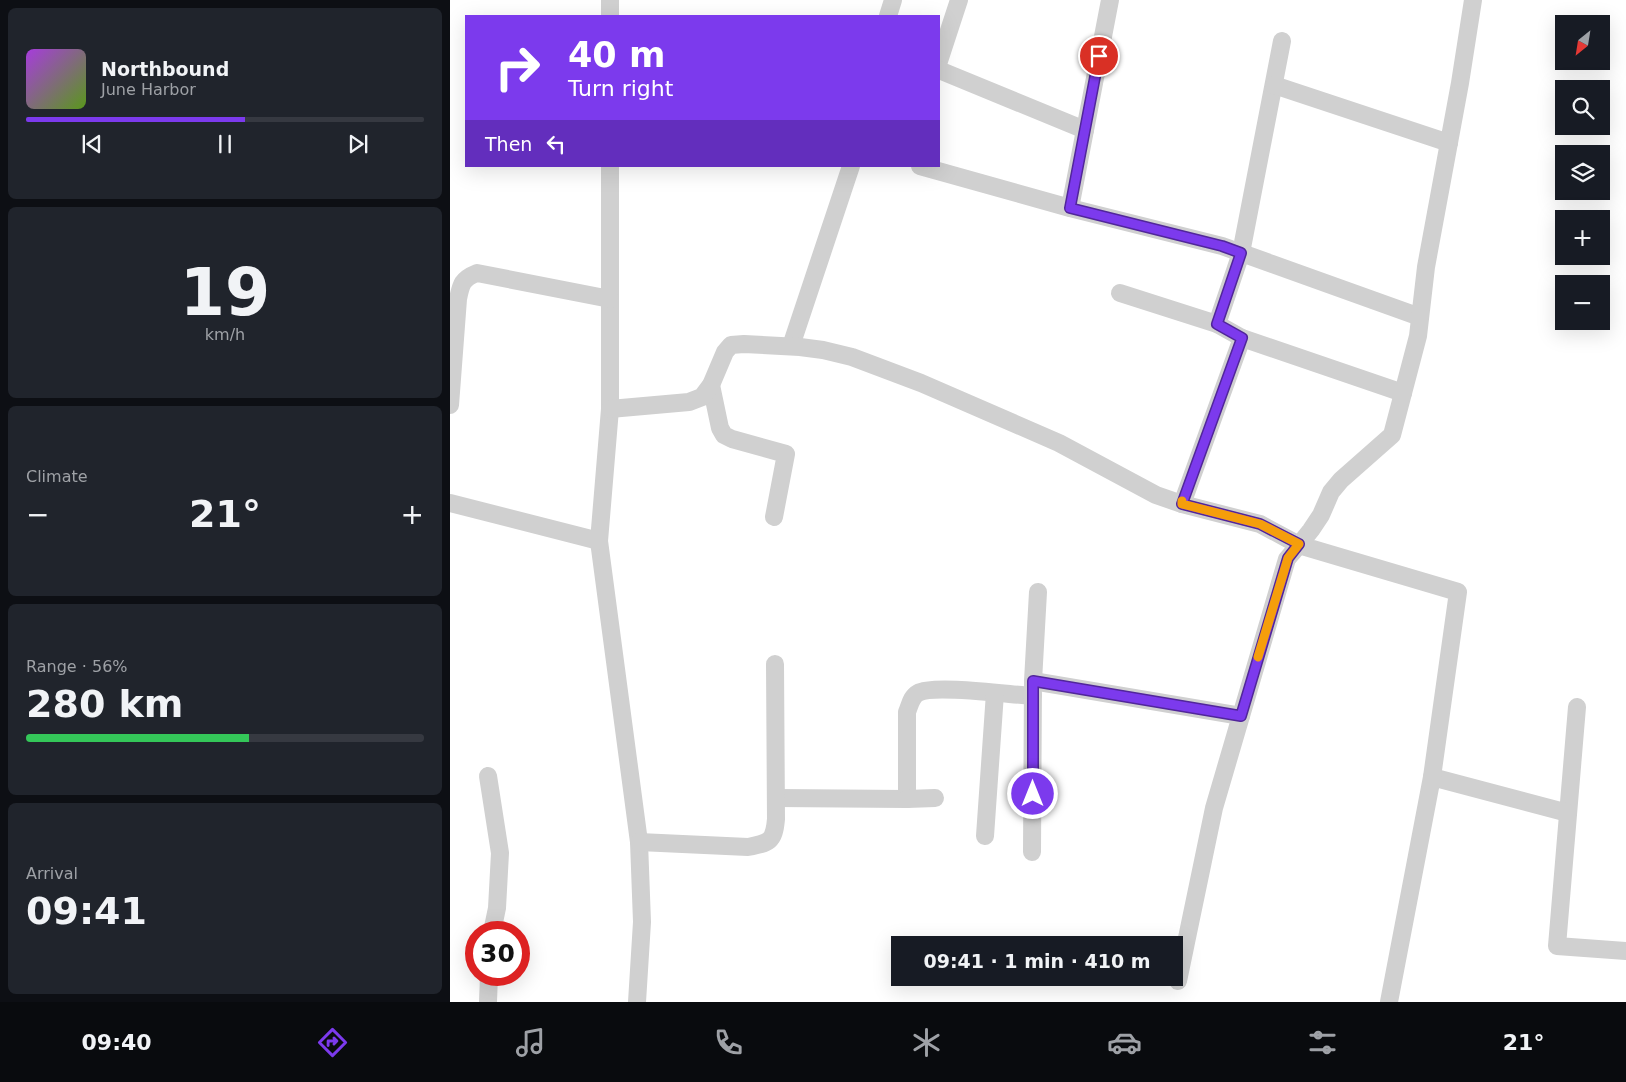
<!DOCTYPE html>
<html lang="en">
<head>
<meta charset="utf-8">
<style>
  :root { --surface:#171b24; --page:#20242c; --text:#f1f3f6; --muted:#9ea1a6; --line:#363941; --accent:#7c3aed }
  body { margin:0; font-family:"DejaVu Sans",sans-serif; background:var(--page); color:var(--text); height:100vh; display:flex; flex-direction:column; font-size:19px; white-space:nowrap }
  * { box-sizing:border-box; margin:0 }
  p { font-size:16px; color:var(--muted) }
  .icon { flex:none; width:28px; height:28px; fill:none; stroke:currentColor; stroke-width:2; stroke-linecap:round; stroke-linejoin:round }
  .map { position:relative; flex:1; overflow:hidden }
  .panel { display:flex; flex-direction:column; gap:8px; padding:8px; background:#0d0f14; width:450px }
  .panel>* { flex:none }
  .top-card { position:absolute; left:15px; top:15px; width:475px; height:152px; border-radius:0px; box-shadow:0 5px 20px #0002; background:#7c3aed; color:#fff; overflow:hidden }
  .needle { width:32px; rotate:210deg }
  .controls { position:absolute; left:1105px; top:15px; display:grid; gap:10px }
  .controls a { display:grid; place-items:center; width:55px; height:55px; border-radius:0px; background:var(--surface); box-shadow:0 5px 20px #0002; font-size:25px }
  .speed { position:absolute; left:15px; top:921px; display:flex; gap:10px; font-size:25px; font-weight:700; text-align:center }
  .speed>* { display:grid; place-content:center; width:65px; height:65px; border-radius:50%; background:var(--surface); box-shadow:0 5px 20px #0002; line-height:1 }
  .speed .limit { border:8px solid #d22; background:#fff; color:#111 }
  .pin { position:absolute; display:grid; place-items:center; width:42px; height:42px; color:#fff; margin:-21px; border:2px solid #fff; border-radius:50%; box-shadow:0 1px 5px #0007 }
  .me { position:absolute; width:55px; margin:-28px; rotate:0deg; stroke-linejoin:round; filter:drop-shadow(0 0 4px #0008) }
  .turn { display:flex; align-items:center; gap:18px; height:105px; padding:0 20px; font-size:22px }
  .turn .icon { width:65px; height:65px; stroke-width:2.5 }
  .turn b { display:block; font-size:35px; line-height:42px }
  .then { display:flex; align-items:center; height:48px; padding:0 20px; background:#0003; gap:10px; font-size:19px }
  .big { font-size:38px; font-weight:800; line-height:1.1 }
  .panel .widget { flex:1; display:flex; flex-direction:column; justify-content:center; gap:8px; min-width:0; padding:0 18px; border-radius:8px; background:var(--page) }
  .panel .dial { align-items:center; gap:0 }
  .dial b { font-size:65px; line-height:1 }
  .song { display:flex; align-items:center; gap:15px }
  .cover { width:60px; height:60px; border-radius:8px; background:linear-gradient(135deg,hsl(280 70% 55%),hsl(90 70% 35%)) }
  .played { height:5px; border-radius:2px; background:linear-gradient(90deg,var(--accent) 55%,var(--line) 55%) }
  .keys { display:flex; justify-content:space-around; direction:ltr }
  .heat { display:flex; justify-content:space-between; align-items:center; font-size:28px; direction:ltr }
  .charge { height:8px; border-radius:4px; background:linear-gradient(90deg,#34c759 56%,var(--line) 0) }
  .trip { position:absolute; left:441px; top:936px; width:292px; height:50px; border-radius:0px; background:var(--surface); box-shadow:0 5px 20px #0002; font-weight:800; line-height:50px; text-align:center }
  .tab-bar { display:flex; height:80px; justify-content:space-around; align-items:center; background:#090b0e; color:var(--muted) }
  .tab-bar .icon { width:35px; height:35px }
  .tab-bar .on { color:var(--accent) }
  .tab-bar b { font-size:22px; color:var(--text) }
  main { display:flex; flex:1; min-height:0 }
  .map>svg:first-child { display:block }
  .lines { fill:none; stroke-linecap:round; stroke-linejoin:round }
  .street { stroke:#d0d0d0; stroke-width:18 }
  .route-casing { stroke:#51269a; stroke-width:12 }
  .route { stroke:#7c3aed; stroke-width:9 }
  .slow { stroke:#f59e0b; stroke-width:9 }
</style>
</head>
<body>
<main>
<section class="panel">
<div class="widget">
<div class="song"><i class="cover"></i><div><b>Northbound</b><p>June Harbor</p></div></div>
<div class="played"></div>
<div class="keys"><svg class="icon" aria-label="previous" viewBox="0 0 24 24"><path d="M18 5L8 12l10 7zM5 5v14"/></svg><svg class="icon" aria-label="pause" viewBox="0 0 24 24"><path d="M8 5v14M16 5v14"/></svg><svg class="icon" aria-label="next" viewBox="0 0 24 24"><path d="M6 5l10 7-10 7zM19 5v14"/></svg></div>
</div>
<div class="widget dial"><b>19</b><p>km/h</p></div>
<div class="widget"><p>Climate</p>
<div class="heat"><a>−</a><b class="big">21°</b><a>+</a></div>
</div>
<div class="widget"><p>Range · 56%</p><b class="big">280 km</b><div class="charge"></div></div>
<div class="widget"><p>Arrival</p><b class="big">09:41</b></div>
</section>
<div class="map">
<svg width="1176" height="1002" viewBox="0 0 1176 1002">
  <rect width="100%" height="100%" fill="#fff"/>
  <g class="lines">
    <g class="street">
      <path d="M160 0V16"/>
      <path d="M438 16 443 0"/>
      <path d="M832 41 791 253 767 324 792 338 953 393"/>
      <path d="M489 61 509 0"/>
      <path d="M489 70 635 130"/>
      <path d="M824 85 999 143"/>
      <path d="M160 166V409L149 541 189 842 192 922 187 1002"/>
      <path d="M470 166 620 208 772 246 970 317"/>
      <path d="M620 208 660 0"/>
      <path d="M670 293 767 324"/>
      <path d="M341 346 401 166"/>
      <path d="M261 385 270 428 274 435 282 439 336 454 324 517"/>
      <path d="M0 405 8 299C11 284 12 279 27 273L160 299"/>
      <path d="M160 409 239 402 252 397 261 385 275 352 281 345 294 344 350 347 373 350 402 357 471 383 609 443 706 495 732 504 810 524 849 545 837 559 764 808 728 981"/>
      <path d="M0 503 149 541"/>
      <path d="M732 504 792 338"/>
      <path d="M583 681 791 716"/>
      <path d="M1127 707 1107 946 1176 951"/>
      <path d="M38 776 50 853 47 908 42 932"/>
      <path d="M982 777 1118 813"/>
      <path d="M326 798 457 799V712C460 705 461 697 468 693 484 684 562 695 583 696"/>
      <path d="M457 799 485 798"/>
      <path d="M535 836 545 693"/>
      <path d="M189 842 298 847C319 843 324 842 326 819L325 664"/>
      <path d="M582 852 583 681 588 592"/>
      <path d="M38 1002 39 975"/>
      <path d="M939 1002 982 777 1008 592 849 545 861 530 871 515 881 492 891 480 942 435 968 336 976 267 1010 83 1023 0"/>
    </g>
  </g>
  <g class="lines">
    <g class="route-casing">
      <path id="route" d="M583 794V681L791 716 838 558 849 544 810 524 732 504 792 338 767 324 791 253 772 246 620 208 649 56"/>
    </g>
    <use href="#route" class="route"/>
    <path class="slow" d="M732 501V504L810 524 849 544 838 558 808 657"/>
  </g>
</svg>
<div class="controls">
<a><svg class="needle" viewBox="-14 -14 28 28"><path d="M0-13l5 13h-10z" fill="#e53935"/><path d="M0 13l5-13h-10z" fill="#9ea1a6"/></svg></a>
<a><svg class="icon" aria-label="search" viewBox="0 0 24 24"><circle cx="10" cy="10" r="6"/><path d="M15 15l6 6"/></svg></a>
<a><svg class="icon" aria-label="layers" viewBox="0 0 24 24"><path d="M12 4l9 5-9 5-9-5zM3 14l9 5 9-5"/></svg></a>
<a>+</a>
<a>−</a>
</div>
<div class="speed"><div class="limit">30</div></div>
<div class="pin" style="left:649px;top:56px;background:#d93025"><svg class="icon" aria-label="arrive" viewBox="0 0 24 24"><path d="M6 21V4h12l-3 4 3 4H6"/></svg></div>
<svg class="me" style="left:583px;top:794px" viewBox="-20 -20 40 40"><circle r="17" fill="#7c3aed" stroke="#fff" stroke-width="3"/><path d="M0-11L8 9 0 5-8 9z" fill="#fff"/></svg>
<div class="trip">09:41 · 1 min · 410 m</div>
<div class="top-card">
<div class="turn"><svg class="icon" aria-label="right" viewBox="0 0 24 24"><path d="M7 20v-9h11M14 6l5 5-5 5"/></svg><div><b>40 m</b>Turn right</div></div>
<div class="then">Then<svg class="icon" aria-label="left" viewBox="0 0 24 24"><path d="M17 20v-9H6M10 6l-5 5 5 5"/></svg></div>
</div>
</div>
</main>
<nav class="tab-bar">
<b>09:40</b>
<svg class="icon on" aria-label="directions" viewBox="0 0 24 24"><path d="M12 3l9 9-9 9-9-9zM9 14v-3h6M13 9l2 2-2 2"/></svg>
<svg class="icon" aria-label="music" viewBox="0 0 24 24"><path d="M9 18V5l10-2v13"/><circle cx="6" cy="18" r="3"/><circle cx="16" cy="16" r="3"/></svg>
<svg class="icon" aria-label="phone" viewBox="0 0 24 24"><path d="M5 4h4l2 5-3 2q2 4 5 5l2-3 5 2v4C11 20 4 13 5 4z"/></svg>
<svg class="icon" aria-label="climate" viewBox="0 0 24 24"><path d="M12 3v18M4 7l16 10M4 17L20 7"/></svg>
<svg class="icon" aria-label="car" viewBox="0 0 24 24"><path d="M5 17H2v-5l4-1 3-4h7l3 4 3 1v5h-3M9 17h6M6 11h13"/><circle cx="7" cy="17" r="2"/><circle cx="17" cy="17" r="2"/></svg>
<svg class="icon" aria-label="filters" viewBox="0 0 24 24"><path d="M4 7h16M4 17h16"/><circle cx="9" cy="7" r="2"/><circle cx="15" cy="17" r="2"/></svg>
<b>21°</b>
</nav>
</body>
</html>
